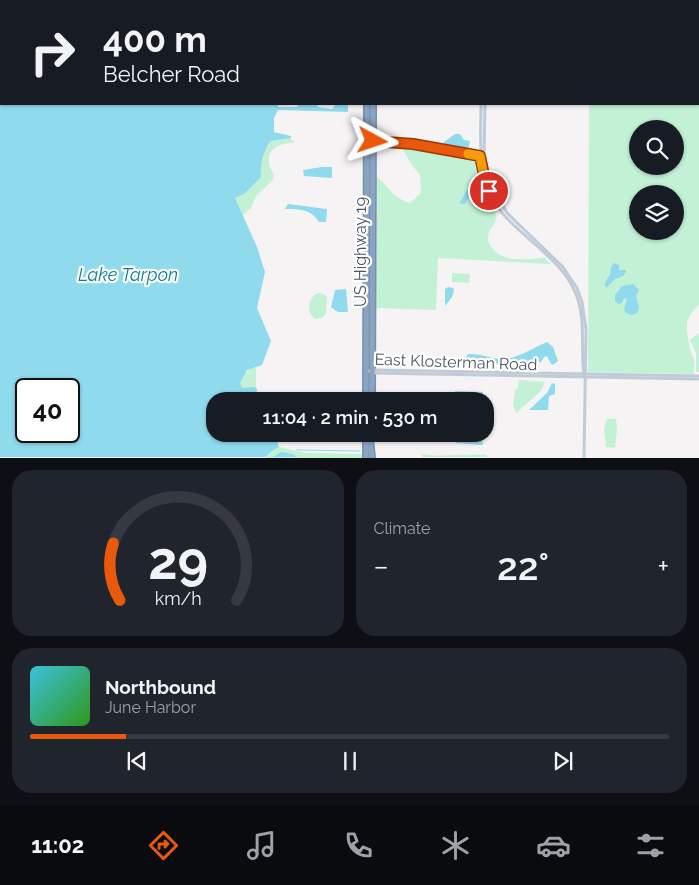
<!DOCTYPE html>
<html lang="en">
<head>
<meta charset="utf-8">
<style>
  :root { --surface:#171b24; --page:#20242c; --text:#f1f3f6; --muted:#9ea1a6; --line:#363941; --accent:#ea580c }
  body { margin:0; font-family:Raleway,sans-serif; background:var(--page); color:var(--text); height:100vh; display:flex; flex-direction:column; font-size:19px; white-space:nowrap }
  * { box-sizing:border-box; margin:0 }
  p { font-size:16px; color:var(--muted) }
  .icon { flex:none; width:28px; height:28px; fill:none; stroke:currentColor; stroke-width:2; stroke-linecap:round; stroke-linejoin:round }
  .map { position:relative; height:458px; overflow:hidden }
  .details { display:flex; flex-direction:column; gap:12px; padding:12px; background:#0d0f14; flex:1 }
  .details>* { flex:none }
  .top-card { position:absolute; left:0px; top:0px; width:700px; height:105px; box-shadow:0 1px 4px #0004; background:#171b24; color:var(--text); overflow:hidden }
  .controls { position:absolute; left:629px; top:120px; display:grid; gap:10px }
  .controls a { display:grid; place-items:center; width:55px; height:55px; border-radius:50%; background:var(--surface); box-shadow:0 1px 4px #0004; font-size:25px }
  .speed { position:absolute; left:15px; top:378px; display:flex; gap:10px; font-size:25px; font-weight:700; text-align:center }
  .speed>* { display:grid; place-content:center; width:65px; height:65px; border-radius:50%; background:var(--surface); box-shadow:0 1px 4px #0004; line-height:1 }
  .speed .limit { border:2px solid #111; border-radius:8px; background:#fff; color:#111 }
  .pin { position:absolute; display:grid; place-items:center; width:42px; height:42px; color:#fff; margin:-21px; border:2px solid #fff; border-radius:50%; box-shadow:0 1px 5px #0007 }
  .me { position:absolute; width:55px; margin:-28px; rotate:95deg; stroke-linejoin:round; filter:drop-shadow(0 0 4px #0008) }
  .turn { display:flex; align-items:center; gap:18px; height:105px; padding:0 20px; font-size:22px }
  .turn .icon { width:65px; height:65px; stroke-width:2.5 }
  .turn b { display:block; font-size:35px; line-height:42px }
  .big { font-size:38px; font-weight:600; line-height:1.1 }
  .details .tile { flex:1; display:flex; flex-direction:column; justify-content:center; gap:8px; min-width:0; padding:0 18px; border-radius:20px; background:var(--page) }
  .details .dial { align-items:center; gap:0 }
  .dial svg { height:130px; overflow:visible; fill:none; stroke:var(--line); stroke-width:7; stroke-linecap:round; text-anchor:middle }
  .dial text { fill:var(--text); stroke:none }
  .song { display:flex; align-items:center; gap:15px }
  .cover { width:60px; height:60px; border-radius:8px; background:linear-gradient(135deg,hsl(190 70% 55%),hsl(110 70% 35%)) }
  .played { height:5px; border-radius:2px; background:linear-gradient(90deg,var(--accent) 15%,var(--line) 15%) }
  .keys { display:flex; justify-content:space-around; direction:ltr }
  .heat { display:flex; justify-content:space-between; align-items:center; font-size:28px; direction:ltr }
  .details .tiles { flex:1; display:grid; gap:12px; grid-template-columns:1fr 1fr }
  .tile:last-child { grid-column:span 2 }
  .trip { position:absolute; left:206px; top:392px; width:288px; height:50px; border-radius:20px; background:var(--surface); box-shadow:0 1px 4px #0004; font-weight:600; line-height:50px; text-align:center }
  .tabs { display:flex; height:80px; justify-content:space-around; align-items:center; background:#090b0e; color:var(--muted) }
  .tabs .icon { width:35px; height:35px }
  .tabs .active { color:var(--accent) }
  .tabs b { font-size:22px; color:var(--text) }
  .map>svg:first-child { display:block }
  .green { fill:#c3f1d5; fill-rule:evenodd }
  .water { fill:#90daee; fill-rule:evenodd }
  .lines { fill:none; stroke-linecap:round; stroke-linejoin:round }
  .stream { stroke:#90daee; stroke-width:1 }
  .highway-casing { stroke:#7690ad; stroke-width:8 }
  .secondary { stroke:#c1cbd6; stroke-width:3 }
  .highway { stroke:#8ba5c1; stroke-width:5 }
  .route-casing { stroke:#983908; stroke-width:12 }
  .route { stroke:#ea580c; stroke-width:9 }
  .slow { stroke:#f59e0b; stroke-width:9 }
  .labels { text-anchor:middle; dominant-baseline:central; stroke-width:4.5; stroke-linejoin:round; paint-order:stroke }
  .street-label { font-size:16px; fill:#4a5661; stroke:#fff }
  .water-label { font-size:18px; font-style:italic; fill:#0c7c9b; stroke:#fff }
</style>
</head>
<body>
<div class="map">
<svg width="699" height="458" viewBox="0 0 699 458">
  <rect width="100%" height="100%" fill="#f5f3f3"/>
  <g class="green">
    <path d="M589 0H699V304L690 315 687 322V331L690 350 694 359V374L588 372 589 104H699V1ZM638 129H675V166H638ZM638 194H675V231H638Z"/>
    <path d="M288 137 295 142C282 144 267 146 269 163 269 167 273 172 274 175L272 181 256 196 251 208 242 216 235 198 257 169 267 138Z"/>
    <path d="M402 148 456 156 479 161C477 175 478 187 486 198 489 203 494 205 495 211 498 224 493 223 489 232 487 237 488 243 491 247 506 265 526 258 545 258L551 264 438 258 436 310 379 308 376 310V176C389 186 392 198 410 203L421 193 420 175 411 164ZM476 184 478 192 471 194 465 204C465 192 467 190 476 184Z"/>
    <path d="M452 273 470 274 469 283 452 282Z"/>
    <path d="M319 293 326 295 327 298 326 314 322 318 315 319C307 311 307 305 314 295Z"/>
    <path d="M699 333V372H696V353L690 340Z"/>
    <path d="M251 368H256V388L260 401H250L240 388 239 379Z"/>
    <path d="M519 380 545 382 541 391 516 413 513 405 515 390 518 388Z"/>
    <path d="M607 419H616L617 429 615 448 606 447 604 429Z"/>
    <path d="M279 447 306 453 363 454V458H266L272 451Z"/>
    <path d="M422 454C443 458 465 453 486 455L488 457H422Z"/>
  </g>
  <g class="water">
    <path d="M0 0 158 1H1V104H274L278 105V107H297L298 105 317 104 318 107 332 109 336 104 348 105V112L278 110 274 118V132L291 136V138L270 141C263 153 260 163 261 177L244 194 235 198 257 247 265 272 257 308 271 341 262 365 247 370 240 383 242 388 254 387 257 389V391L248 395 252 401H215V434H275L279 447 272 451 266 457H0ZM26 389H69V431H26Z"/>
    <path d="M455 134H460L464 140 470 141 468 151 450 149 444 145V142Z"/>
    <path d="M322 167H332V178L304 176 303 170Z"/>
    <path d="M478 184 482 190 478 192 471 194 465 204H461L460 202 467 190Z"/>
    <path d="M288 204 327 209 326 222H319C311 209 299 209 285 209Z"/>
    <path d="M614 263 619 265V270H626V272L623 276 615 279 606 288C603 283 607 279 610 275L611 267Z"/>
    <path d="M633 284 639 290 636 296 639 307 637 313 632 315 626 313 624 310 627 299 624 298 622 303 618 304 615 301V295L622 286Z"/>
    <path d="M448 287 453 288 454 290 452 297 445 306V289Z"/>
    <path d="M346 289 348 312H338L331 307 335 290Z"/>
    <path d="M547 342 553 347 558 361 553 365 551 364 547 356 544 357 541 362 512 364 466 363 464 360 468 354C480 353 491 359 503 359 520 358 532 348 547 342Z"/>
    <path d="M552 383 555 384V394L549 396 548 410H529L547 393Z"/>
    <path d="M455 391 483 392V401H455Z"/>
    <path d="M455 434H482L483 445 456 443Z"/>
    <path d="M281 452 293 454 297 457H273Z"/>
  </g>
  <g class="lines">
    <path class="stream" d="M297 450 360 451"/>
    <g class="highway-casing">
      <g id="highway">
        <path d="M374 0V1"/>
        <path d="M368 1V0"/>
        <path d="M366 401 367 104"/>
        <path d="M372 401 373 104"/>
        <path d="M366 434 370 439 372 458"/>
        <path d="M366 434V458"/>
      </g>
    </g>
    <g class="secondary">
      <path d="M482 1V0"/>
      <path d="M486 1V0"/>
      <path d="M481 104C481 141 476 179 500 210 510 224 524 234 536 245 551 259 567 272 575 292 587 319 580 347 584 375"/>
      <path d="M485 104 484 156 488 179 494 193 508 214 563 267 577 288 582 302 586 329 584 458"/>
      <path d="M373 141 423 146 441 150 481 156"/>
      <path d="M366 372 373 370 699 376"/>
      <path d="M372 373 699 379"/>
    </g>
    <use href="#highway" class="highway"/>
  </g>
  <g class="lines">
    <g class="route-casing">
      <path id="route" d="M373 141 413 144 480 156 484 175 489 191"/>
    </g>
    <use href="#route" class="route"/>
    <path class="slow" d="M468 154 480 156 483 172"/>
  </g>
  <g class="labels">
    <g class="street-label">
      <text transform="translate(360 252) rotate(-90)">US Highway 19</text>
      <text transform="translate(456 362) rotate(2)">East Klosterman Road</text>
    </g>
    <g class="water-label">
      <text x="128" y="274">Lake Tarpon</text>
    </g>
  </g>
</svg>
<div class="controls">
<a><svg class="icon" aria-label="search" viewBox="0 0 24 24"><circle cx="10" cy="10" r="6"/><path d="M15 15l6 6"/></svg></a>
<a><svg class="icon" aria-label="layers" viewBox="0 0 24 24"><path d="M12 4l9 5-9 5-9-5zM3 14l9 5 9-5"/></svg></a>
</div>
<div class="speed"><div class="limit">40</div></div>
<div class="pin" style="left:489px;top:191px;background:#d93025"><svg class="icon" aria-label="arrive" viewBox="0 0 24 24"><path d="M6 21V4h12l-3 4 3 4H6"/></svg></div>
<svg class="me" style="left:373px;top:141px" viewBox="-20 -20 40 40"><path d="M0-17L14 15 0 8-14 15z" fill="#ea580c" stroke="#fff" stroke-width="4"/></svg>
<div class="trip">11:04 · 2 min · 530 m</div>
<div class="top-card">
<div class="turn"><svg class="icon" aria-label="right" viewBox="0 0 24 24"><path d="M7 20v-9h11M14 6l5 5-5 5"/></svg><div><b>400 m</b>Belcher Road</div></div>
</div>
</div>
<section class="details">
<div class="tiles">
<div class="tile dial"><svg viewBox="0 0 100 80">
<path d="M14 69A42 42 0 1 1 86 69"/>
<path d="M14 69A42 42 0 0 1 10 34" stroke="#ea580c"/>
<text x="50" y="56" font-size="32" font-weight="700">29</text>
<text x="50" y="72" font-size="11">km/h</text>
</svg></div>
<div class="tile"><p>Climate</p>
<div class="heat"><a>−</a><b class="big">22°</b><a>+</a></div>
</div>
<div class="tile">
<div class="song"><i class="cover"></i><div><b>Northbound</b><p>June Harbor</p></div></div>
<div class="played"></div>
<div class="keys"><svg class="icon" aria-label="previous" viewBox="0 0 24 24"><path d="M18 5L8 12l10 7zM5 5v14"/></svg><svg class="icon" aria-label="pause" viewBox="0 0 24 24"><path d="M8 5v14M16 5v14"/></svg><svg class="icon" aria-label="next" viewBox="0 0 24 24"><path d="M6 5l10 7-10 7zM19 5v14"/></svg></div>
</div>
</div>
</section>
<nav class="tabs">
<b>11:02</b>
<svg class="icon active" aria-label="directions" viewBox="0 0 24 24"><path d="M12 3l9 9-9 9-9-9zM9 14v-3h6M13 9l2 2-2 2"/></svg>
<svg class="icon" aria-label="music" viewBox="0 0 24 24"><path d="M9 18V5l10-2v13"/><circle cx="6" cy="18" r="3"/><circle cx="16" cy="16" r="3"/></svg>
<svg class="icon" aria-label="phone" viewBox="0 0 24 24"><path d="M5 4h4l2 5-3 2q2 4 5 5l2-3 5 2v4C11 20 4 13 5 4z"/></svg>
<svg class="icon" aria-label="climate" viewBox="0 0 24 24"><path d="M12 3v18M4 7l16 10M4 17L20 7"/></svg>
<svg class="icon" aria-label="car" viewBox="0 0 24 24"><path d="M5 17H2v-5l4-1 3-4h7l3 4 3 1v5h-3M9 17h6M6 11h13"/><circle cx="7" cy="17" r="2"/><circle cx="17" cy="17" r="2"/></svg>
<svg class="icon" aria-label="filters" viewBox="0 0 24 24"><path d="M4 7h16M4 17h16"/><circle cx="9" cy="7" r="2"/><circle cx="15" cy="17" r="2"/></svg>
</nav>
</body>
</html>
